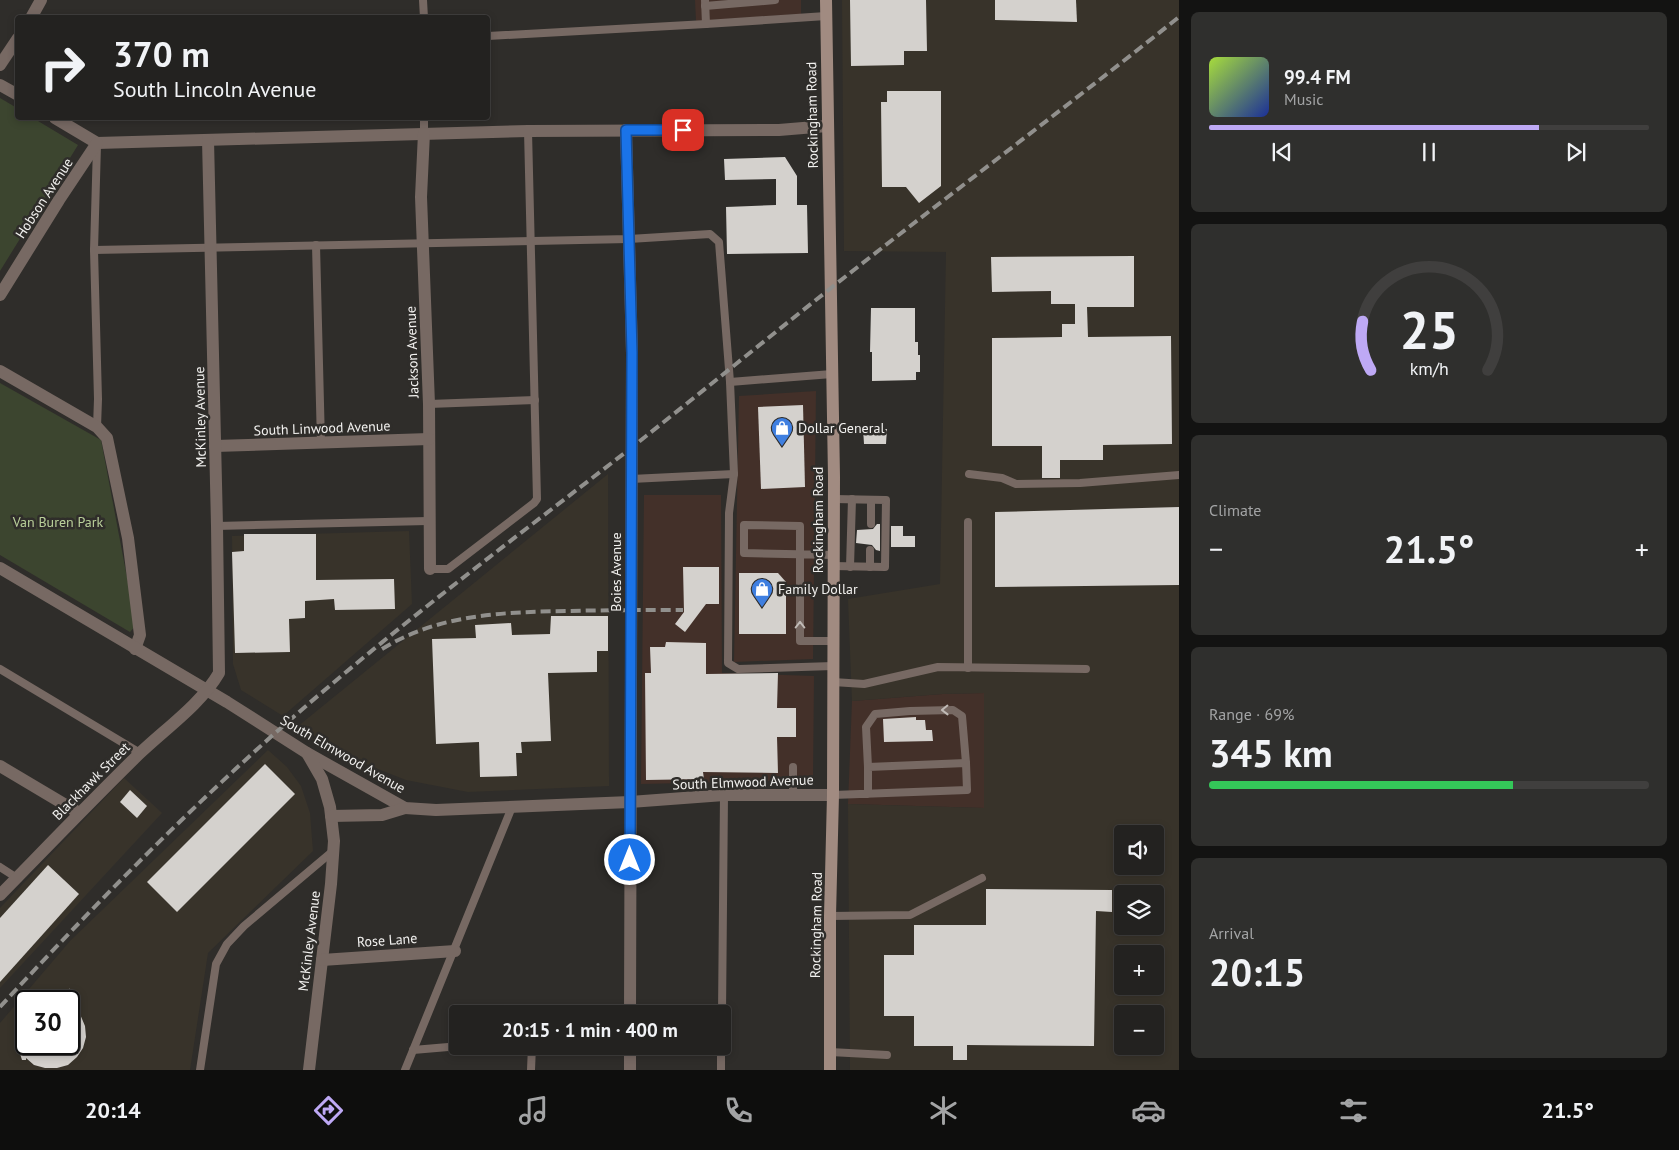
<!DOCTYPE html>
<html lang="en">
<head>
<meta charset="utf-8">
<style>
  :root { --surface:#232220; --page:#2f2f2d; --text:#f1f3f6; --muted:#a3a4a5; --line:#403f3e; --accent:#bea9f5 }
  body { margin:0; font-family:"PT Sans",sans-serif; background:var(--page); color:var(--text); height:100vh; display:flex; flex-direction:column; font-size:19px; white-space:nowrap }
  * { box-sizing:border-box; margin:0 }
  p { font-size:16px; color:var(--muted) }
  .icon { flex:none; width:28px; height:28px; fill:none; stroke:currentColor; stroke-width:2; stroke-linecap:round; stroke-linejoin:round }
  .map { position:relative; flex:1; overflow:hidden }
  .drawer { display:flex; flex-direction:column; gap:12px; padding:12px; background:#131312; width:500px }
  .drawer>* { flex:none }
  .hud { position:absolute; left:15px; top:15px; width:475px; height:105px; border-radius:5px; box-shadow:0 2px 8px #0003,0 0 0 1px var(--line); background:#232220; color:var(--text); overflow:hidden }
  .buttons { position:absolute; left:1114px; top:825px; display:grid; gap:10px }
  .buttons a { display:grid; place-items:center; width:50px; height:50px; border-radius:5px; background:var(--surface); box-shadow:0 2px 8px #0003,0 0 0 1px var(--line); font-size:25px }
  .speed { position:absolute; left:15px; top:990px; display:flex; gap:10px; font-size:25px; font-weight:700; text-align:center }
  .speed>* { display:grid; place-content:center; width:65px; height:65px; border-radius:50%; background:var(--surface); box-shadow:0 2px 8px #0003,0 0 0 1px var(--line); line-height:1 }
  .speed .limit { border:2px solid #111; border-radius:8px; background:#fff; color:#111 }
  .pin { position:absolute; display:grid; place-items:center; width:42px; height:42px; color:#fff; margin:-21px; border-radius:10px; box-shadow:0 2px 8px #0006 }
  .me { position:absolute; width:55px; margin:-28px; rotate:0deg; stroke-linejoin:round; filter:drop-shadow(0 0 4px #0008) }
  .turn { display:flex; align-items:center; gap:18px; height:105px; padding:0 15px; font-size:22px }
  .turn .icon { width:65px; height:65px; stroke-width:2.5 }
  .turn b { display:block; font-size:35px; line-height:42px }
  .big { font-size:38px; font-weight:700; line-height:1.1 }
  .drawer .tile { flex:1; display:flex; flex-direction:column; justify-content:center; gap:8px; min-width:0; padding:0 18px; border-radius:8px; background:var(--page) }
  .drawer .dial { align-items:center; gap:0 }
  .dial svg { height:130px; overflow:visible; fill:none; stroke:var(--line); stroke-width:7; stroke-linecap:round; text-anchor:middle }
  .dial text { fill:var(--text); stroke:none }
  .song { display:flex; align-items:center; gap:15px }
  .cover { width:60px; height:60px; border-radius:8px; background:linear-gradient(135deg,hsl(80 70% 55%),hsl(230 70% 35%)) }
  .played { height:5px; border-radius:2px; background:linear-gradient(90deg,var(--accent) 75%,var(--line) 75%) }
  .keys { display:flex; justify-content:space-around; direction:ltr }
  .heat { display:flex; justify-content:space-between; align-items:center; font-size:28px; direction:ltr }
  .charge { height:8px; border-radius:4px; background:linear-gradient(90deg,#34c759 69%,var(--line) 0) }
  .trip { position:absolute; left:449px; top:1005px; width:282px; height:50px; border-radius:5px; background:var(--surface); box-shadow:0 2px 8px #0003,0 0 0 1px var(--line); font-weight:700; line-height:50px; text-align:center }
  .tab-bar { display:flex; height:80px; justify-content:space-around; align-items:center; background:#0e0e0d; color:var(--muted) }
  .tab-bar .icon { width:35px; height:35px }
  .tab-bar .on { color:var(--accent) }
  .tab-bar b { font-size:22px; color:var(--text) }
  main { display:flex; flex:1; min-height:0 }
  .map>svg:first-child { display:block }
  .commercial { fill:#433029 }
  .built { fill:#38332a; fill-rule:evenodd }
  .green { fill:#3c452f }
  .building { fill:#d4d1cd }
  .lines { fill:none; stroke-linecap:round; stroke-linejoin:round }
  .lane { stroke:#776963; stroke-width:8 }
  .street { stroke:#776963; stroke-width:12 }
  .secondary { stroke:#a18b81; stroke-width:12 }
  .rail { stroke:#91908d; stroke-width:4; stroke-dasharray:10 5; stroke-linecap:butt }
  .oneway { stroke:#c1bbb7 }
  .route-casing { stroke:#114b97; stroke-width:12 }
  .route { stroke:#1a73e8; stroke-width:9 }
  .labels { text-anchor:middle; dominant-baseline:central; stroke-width:5; stroke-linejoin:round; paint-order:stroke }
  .street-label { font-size:14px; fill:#f2f1ef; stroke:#2f2d2a }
  .poi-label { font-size:14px; fill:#f2f1ef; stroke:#2f2d2a; text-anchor:start }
  .park-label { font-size:14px; fill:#bad09a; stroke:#2f2d2a }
</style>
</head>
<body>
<main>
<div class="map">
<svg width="1179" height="1070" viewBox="0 0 1179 1070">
  <rect width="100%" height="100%" fill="#2f2d2a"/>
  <g class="commercial">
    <path d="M695 0H801V14L696 21Z"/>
    <path d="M816 391 813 659 734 662 739 396Z"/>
    <path d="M644 495H721L722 673 814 676 813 780 641 784Z"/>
    <path d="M984 693V808L848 804 852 701 942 694Z"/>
  </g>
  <g class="built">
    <path d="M842 0H1179V1070H850L848 804 984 808V693L942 694 852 701 848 599 940 584 946 252 844 251ZM1122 834H1155V866H1122ZM1122 894H1155V926H1122ZM1122 954H1155V986H1122ZM1122 1014H1155V1046H1122Z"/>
    <path d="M608 474 609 786 468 792 406 780 370 766 297 727Z"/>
    <path d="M409 531 412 604 283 716 241 690 233 664 232 536Z"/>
    <path d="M268 750 287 767 301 786 310 813 313 851 208 953 190 1070H0V1023L70 941ZM26 1001H69V1044H26Z"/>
    <path d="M124 778 162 813 0 988V908Z"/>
  </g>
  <g class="green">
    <path d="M0 98 17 108 18 118H33L78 145 0 271Z"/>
    <path d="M0 383 101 440 136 625 130 632 0 555Z"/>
  </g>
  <g class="building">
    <path d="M850 0H926L927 51H904V65L851 66Z"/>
    <path d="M995 0H1076L1077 22 995 20Z"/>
    <path d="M887 91H941V186L919 203 906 187H882L881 102H887Z"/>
    <path d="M785 157 797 176V205H807L808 253 727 254 726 207 776 205V179L725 180 724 159Z"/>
    <path d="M1134 256V307H1087L1088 337 1171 336 1172 444 1103 445V460H1060V478H1042V446H992V338L1062 337V324H1075V304H1051V291L992 292 991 257Z"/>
    <path d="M871 308H915V342H918V355H920V372H916V380L872 381V352H870Z"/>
    <path d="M803 405 805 487 761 489 758 407Z"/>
    <path d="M863 429H887L886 444H864Z"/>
    <path d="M1179 507V585L995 587V512Z"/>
    <path d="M877 524H880V551L876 550 872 545 856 543 857 530 873 529Z"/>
    <path d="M891 526H903V536H915V547H891Z"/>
    <path d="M244 534H316V580L394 579 395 609 335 610 334 599 305 601V618L289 619 290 652 235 653 232 552 244 551Z"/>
    <path d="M683 567H719V604H706L685 632 675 624 684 612Z"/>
    <path d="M739 573H778L786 582V634H739Z"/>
    <path d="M551 616H608V651H597V672L548 673 551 741 521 742 522 753H516L517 776 480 777 479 742 436 744 432 639 476 638 475 625 511 623 512 635 550 634Z"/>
    <path d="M666 642 706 643V674L778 673 777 708H796V737H777L778 773 703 772 704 779 646 780 645 673H651L650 647H665Z"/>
    <path d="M916 717V720H925L926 730H932L933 741 884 742 883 719Z"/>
    <path d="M265 764 295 794 177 912 147 882Z"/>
    <path d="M130 790 147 806 137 818 120 802Z"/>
    <path d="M48 865 79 894 0 982V918Z"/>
    <path d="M986 889 1112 890V912L1096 911 1094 1046 967 1045V1060H953V1046H914V1016H884V955H914V925H986Z"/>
    <path d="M69 988 85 1026 86 1037 83 1048 77 1057 68 1065 57 1068H45L34 1065 26 1058V1060H22L17 1044H18L16 1036 19 1010 26 1011V1044H69Z"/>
  </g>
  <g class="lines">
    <g class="lane">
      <path d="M423 0 424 18"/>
      <path d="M705 0 706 24"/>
      <path d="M705 6 775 0"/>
      <path d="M488 36 706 24 826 16"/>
      <path d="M424 133V118"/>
      <path d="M316 245 321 443"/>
      <path d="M94 250 629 239 710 234 719 242 730 382 734 474 729 513 728 663 738 669 833 666"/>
      <path d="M730 382 832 374"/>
      <path d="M429 404 535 400"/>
      <path d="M97 427 98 399 94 250 97 145"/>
      <path d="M969 474 1002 478 1016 484 1080 483 1179 475"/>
      <path d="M631 479 734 474"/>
      <path d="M968 522V668"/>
      <path d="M871 524V500"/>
      <path d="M217 526 428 521"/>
      <path d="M833 566 885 567 886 500 834 499"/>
      <path d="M850 567 852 499"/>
      <path d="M870 567V550"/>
      <path d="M430 569H448L534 503 537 499 528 131"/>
      <path d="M833 641H800V526L744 525V553L833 555"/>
      <path d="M0 669 140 753"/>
      <path d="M833 682 864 684 938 667 1086 669"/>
      <path d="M793 767V794"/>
      <path d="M868 767 866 727 875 714 910 711 953 710 962 716 966 763"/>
      <path d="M833 795 967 790 966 763 868 767V794"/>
      <path d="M0 867 17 878"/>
      <path d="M830 916 910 915 982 878"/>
      <path d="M722 1014 724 795"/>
      <path d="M413 1050 460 1046"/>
      <path d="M830 1052 887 1055"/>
      <path d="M200 1070 216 964 227 944 244 926 333 851"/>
      <path d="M405 1070 512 807"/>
      <path d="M531 1070 532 1046"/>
      <path d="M721 1070V1046"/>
    </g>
    <g class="street">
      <path d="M31 18 41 0"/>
      <path d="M0 65 18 38"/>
      <path d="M0 85 18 95"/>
      <path d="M55 118 97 143 528 131 779 130 827 126"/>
      <path d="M626 130 632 353 630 1014"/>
      <path d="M424 133 421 197 429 404 430 569"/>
      <path d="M0 295 59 200 97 143"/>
      <path d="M0 371 97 427 107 438 128 538 140 635 135 649"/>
      <path d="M215 446 429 439"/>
      <path d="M0 568 227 702 307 753 405 808 436 810 630 802 724 795H833"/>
      <path d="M307 753 322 779 330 807 334 841 331 884 309 1070"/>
      <path d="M0 766 79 813"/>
      <path d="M331 816 382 815 405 808"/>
      <path d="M0 895C46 848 92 800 139 754 165 729 201 704 219 673L217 526 208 140"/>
      <path d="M322 960 455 951"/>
      <path d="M630 1046V1070"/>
    </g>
    <path class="secondary" d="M826 0 834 477 833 795 830 916V1070"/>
    <g class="rail">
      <path d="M382 649C439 614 503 612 569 611 607 610 645 610 683 610"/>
      <path d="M0 1007C107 891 218 779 339 678 434 598 533 524 631 448 698 395 764 341 831 288 946 197 1064 109 1179 17"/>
    </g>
  </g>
  <defs><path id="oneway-chevron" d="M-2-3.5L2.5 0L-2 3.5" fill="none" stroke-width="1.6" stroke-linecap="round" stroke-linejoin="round" transform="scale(1.25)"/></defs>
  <g class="oneway">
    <use href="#oneway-chevron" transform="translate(800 625) rotate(-90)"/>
    <use href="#oneway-chevron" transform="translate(945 710) rotate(179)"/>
  </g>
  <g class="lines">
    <g class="route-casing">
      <path id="route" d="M630 860 632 353 626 130H683"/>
    </g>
    <use href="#route" class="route"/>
  </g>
  <defs>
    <g id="shop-pin" transform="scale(1.125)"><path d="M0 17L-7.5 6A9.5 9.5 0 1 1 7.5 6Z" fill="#3f7fe0" stroke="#2f2d2a"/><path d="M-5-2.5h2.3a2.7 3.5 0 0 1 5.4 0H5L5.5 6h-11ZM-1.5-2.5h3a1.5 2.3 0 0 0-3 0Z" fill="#fff"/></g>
  </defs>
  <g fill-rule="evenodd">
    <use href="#shop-pin" x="782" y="428"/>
    <use href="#shop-pin" x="762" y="589"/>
  </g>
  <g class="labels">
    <g class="street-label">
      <text transform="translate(812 115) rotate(-91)">Rockingham Road</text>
      <text transform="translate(44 198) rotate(-57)">Hobson Avenue</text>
      <text transform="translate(412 352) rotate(-92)">Jackson Avenue</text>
      <text transform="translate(200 417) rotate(-91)">McKinley Avenue</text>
      <text transform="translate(322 428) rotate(-2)">South Linwood Avenue</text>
      <text transform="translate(818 520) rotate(-90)">Rockingham Road</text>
      <text transform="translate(616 572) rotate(-90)">Boies Avenue</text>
      <text transform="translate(343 754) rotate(30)">South Elmwood Avenue</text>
      <text transform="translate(91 781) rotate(-45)">Blackhawk Street</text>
      <text transform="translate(743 782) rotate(-2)">South Elmwood Avenue</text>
      <text transform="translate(816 925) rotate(-89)">Rockingham Road</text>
      <text transform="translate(387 940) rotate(-4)">Rose Lane</text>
      <text transform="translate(309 941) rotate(-83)">McKinley Avenue</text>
    </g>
    <g class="poi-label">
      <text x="798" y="428">Dollar General</text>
      <text x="778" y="589">Family Dollar</text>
    </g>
    <g class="park-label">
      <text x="58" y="522">Van Buren Park</text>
    </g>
  </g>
</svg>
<div class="buttons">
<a><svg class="icon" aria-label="sound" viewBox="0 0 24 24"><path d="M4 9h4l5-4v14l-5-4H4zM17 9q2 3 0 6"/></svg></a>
<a><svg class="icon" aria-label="layers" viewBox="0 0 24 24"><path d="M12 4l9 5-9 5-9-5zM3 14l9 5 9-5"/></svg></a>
<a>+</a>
<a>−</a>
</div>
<div class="speed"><div class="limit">30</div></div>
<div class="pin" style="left:683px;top:130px;background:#d93025"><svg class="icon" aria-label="arrive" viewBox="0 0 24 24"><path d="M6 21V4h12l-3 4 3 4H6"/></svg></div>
<svg class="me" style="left:630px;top:860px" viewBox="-20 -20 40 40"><circle r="17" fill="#1a73e8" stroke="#fff" stroke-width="3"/><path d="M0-11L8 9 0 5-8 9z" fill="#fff"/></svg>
<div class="trip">20:15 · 1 min · 400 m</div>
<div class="hud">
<div class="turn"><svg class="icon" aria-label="right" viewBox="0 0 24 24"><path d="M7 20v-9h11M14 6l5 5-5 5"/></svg><div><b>370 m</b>South Lincoln Avenue</div></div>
</div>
</div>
<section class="drawer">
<div class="tile">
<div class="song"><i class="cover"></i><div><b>99.4 FM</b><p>Music</p></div></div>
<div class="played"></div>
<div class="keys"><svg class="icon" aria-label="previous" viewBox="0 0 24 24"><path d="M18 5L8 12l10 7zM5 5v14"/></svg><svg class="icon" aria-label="pause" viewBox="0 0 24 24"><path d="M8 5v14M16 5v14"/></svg><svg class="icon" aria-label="next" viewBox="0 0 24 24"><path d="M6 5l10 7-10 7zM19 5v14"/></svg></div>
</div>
<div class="tile dial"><svg viewBox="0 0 100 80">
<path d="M14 69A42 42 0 1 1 86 69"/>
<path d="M14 69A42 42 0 0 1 9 39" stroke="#bea9f5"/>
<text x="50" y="56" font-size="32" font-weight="700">25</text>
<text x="50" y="72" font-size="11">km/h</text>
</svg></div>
<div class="tile"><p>Climate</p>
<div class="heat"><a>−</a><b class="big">21.5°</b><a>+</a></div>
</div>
<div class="tile"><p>Range · 69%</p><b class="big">345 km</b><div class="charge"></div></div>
<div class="tile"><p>Arrival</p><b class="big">20:15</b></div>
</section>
</main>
<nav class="tab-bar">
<b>20:14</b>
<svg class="icon on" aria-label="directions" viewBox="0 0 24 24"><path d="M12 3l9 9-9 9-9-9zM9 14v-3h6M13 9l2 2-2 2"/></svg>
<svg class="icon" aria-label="music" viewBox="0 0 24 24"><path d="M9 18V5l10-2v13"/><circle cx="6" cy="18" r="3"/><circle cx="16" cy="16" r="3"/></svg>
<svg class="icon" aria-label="phone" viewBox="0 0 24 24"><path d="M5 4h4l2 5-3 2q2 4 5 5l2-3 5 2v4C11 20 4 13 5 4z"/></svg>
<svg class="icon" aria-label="climate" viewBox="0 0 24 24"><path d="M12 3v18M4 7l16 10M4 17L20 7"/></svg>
<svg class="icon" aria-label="car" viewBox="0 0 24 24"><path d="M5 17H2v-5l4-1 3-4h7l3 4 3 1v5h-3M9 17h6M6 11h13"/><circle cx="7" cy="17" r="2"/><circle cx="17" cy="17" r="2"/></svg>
<svg class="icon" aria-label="filters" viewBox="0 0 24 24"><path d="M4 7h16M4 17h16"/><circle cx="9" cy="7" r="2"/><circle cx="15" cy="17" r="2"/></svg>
<b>21.5°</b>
</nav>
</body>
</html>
